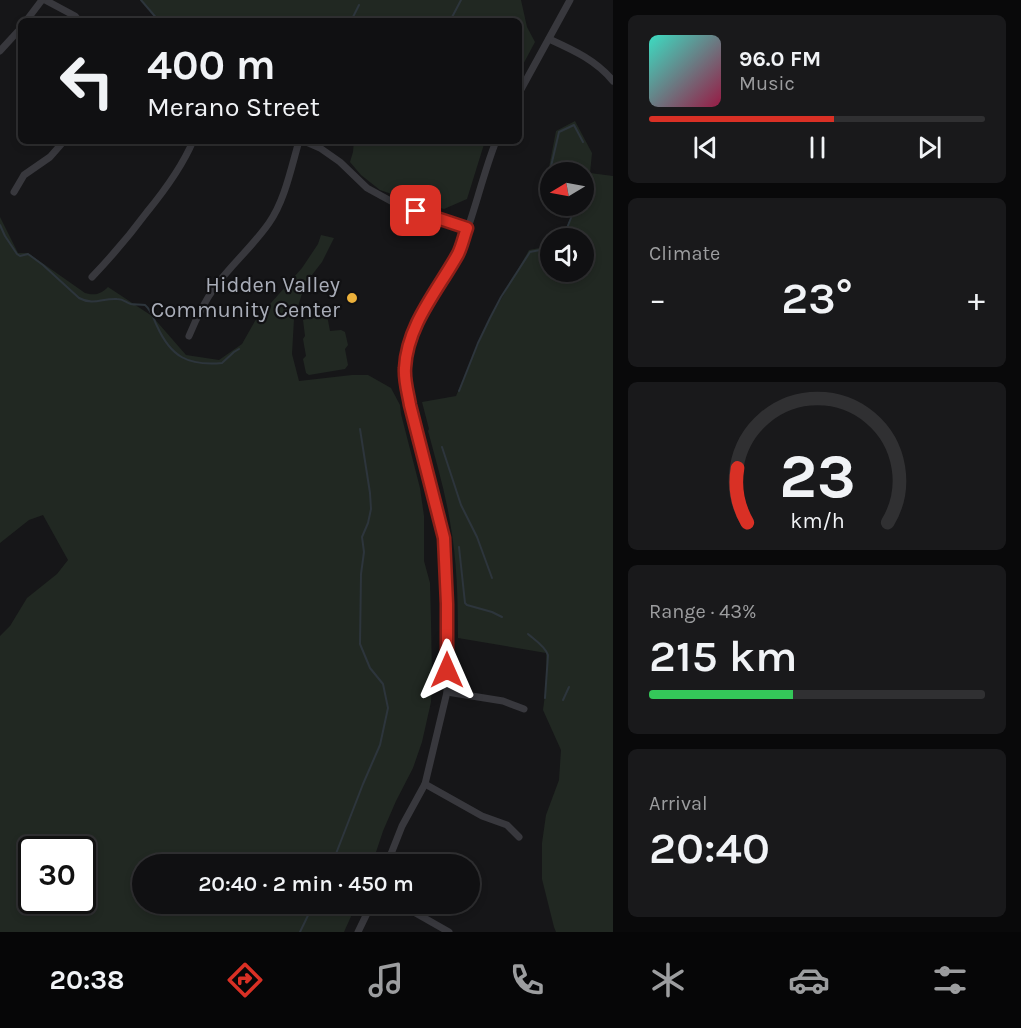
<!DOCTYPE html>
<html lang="en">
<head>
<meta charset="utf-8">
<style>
  :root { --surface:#101012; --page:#19191b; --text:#f1f3f6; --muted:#9c9d9f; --line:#303032; --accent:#d93025 }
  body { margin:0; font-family:Karla,sans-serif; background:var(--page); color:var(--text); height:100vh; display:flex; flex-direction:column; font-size:22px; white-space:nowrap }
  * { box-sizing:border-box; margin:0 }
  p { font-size:20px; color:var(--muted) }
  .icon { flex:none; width:33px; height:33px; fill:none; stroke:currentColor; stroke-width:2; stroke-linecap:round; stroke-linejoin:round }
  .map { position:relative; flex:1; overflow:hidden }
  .side { display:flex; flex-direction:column; gap:15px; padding:15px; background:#09090a; width:408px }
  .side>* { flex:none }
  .top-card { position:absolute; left:18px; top:18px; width:504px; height:126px; border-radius:9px; box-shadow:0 3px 9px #0003,0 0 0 2px var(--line); background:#101012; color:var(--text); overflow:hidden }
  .needle { width:39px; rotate:260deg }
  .buttons { position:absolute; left:540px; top:162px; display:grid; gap:12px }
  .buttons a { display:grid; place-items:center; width:54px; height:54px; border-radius:50%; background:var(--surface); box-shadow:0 3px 9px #0003,0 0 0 2px var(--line); font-size:30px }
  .speed { position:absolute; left:18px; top:836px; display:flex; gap:12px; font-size:30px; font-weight:700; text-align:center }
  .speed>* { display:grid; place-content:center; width:78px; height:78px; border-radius:50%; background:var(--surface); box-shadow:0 3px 9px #0003,0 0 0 2px var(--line); line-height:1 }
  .speed .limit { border:3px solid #111; border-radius:9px; background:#fff; color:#111 }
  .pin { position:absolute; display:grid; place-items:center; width:51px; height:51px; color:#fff; margin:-26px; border-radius:12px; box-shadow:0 3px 9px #0006 }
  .me { position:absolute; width:66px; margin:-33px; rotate:0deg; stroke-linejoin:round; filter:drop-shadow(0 0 4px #0008) }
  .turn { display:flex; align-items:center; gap:21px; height:126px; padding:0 30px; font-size:27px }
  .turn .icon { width:78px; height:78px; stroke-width:2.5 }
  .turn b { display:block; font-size:42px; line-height:51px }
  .big { font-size:45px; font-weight:600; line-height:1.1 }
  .side .widget { flex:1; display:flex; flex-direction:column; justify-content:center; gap:9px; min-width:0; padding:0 21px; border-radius:9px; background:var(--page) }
  .side .dial { align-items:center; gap:0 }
  .dial svg { height:156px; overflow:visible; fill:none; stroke:var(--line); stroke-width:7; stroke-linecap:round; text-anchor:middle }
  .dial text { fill:var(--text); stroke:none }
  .song { display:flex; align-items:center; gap:18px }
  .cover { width:72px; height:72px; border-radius:9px; background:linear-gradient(135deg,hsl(170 70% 55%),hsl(340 70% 35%)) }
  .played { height:6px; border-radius:3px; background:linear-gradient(90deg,var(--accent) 55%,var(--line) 55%) }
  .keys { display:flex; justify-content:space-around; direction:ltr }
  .heat { display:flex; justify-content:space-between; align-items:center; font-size:33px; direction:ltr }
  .charge { height:9px; border-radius:4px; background:linear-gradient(90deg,#34c759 43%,var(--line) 0) }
  .trip { position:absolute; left:132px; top:854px; width:348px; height:60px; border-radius:30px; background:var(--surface); box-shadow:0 3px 9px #0003,0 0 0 2px var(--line); font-weight:600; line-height:60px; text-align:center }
  .tabs { display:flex; height:96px; justify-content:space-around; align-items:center; background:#060607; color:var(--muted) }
  .tabs .icon { width:42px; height:42px }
  .tabs .selected { color:var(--accent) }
  .tabs b { font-size:27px; color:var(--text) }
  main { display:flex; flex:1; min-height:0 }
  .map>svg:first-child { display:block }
  .green { fill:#212822; fill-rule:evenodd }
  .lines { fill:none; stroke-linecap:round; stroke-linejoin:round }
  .stream { stroke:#2d353c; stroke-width:2 }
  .street { stroke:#38383d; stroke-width:7 }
  .route-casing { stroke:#8d1f18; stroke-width:15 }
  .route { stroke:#d93025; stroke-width:10 }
  .poi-dot { fill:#ecb13b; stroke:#111113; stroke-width:2 }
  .labels { text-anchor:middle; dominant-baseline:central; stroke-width:4.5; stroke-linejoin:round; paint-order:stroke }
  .poi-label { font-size:22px; fill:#a9adb8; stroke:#111113; text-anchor:end }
</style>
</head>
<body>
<main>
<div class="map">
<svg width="613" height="932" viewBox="0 0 613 932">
  <rect width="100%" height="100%" fill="#161618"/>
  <g class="green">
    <path d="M141 0H521L527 27 535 42 519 72V21H160Z"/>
    <path d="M575 121 592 153 590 173 613 176V932H556L554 927 542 879V843L546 815 559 780 561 750 543 710 547 679 546 653 458 638C458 599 457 560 450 522 445 491 436 461 428 431L429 429 422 402 456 396 487 324 529 250 550 246V272H584V238H562L572 214 556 206H584V172H550V203L549 202 545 188 556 131Z"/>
    <path d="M354 141H485L467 199 444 209 406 199 380 190 361 175 350 162 353 152Z"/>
    <path d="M0 217 18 253H28L85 293C95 296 101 294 108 287L152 316 186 355 219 360 242 344 255 321 302 268 318 244 321 235 334 238 322 262 305 284 294 319 292 354 299 381 352 375H368L391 388 400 405 401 414 420 488 424 516V561L430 583 431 621 432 678 431 702 422 742 413 768 396 801 383 831 372 864H142V903H357L344 932H0V636L10 626 27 598 57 574 68 560 43 515 29 520 0 543ZM32 849H82V900H32Z"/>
    <path d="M327 315 330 331 341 330 345 332 348 345 345 349 348 365 345 369 309 375 306 373 303 359 306 356 303 339 305 336 303 320Z"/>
  </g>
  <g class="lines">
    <g class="stream">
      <path d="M141 0 159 21"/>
      <path d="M351 21 359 5"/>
      <path d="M450 21 461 0"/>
      <path d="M550 204 545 192 559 132 574 125 583 142"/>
      <path d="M553 206 572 213 571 218 563 238"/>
      <path d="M0 225 5 236 17 254 20 256 28 254 43 265 79 298C94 306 102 298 117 299 124 299 125 302 131 304 135 305 141 304 145 305 152 311 153 318 157 326 171 357 188 366 222 363L234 352 239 349"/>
      <path d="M459 391 478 343 490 318 501 297 530 252 550 248"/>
      <path d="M442 447 461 505 477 537 492 578"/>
      <path d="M459 547 465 603 467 605 492 612 502 617"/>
      <path d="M528 634C535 640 545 646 548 655L545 698"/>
      <path d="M563 700 569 687"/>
      <path d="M332 864 363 784 380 745 388 708 383 684 370 668 360 644 361 574 364 552 362 537 368 523 371 509 370 493 360 429"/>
      <path d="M300 932 314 903"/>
    </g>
    <g class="street">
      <path d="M45 0 75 16 79 21"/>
      <path d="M26 21 42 0"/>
      <path d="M549 39C573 50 596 60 613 81"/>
      <path d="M0 51 21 28"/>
      <path d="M519 93 570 0"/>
      <path d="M304 141 320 148 340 162 367 188 398 205 467 228"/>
      <path d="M14 192 24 175 50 157 64 141"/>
      <path d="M92 277C112 256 130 235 147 212 165 190 182 167 193 141"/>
      <path d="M189 336C196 319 204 302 215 287 231 265 253 246 269 223 285 200 291 168 299 141"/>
      <path d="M447 692 503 701 524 709"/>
      <path d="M425 784 482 816 507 825 519 837"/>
      <path d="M387 864 402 826 425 784 447 692V604L444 538 406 384C403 339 424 310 446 274 451 266 456 258 460 250 474 215 482 177 496 141"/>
      <path d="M398 903 449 932"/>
      <path d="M358 932 372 903"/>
    </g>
  </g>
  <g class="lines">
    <g class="route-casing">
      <path id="route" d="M416 211 467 228C464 236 462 246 458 254 438 290 407 325 405 368 404 380 408 393 410 405L444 538 447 604V670"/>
    </g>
    <use href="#route" class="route"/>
  </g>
  <circle class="poi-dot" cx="352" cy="298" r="6"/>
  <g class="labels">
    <g class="poi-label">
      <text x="340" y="285">Hidden Valley<tspan x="340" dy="25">Community Center</tspan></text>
    </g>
  </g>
</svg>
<div class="buttons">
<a><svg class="needle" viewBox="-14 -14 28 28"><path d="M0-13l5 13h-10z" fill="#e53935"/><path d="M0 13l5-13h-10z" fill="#9c9d9f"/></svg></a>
<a><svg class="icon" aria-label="sound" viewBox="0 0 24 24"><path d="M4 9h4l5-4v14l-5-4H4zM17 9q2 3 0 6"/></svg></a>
</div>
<div class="speed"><div class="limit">30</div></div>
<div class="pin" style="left:416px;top:211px;background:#d93025"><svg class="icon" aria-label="arrive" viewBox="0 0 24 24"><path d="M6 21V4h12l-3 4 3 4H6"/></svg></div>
<svg class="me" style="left:447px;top:670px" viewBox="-20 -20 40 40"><path d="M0-17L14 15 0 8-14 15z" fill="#d93025" stroke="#fff" stroke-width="4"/></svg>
<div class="trip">20:40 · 2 min · 450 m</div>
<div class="top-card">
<div class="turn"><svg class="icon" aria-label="left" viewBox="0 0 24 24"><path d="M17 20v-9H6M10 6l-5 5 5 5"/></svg><div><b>400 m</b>Merano Street</div></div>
</div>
</div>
<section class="side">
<div class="widget">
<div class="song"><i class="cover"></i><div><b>96.0 FM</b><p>Music</p></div></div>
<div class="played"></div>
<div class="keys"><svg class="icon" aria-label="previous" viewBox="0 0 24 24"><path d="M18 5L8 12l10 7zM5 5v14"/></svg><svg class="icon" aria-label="pause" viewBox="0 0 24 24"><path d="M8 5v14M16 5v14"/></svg><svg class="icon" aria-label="next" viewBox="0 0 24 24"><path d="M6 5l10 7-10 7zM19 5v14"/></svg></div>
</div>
<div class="widget"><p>Climate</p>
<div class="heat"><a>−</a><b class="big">23°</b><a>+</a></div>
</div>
<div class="widget dial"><svg viewBox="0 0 100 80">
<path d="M14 69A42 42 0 1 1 86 69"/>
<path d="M14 69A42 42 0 0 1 9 41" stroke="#d93025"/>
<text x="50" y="56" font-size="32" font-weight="700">23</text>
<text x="50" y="72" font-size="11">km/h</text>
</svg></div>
<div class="widget"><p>Range · 43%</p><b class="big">215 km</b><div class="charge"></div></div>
<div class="widget"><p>Arrival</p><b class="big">20:40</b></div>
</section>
</main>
<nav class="tabs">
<b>20:38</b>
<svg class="icon selected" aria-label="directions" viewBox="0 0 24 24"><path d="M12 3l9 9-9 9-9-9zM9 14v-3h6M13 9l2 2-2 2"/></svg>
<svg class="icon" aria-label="music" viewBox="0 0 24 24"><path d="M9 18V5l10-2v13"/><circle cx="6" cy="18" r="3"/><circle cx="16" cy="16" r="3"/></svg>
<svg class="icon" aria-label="phone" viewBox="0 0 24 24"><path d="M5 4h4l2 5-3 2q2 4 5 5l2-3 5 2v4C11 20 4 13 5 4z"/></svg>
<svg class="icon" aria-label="climate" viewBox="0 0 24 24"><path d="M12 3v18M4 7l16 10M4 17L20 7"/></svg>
<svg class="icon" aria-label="car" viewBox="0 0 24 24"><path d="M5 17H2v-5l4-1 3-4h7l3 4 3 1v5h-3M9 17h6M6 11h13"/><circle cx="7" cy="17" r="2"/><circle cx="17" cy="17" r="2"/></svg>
<svg class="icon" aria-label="filters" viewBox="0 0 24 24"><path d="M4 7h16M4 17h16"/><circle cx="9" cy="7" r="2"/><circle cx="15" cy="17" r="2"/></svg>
</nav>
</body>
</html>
